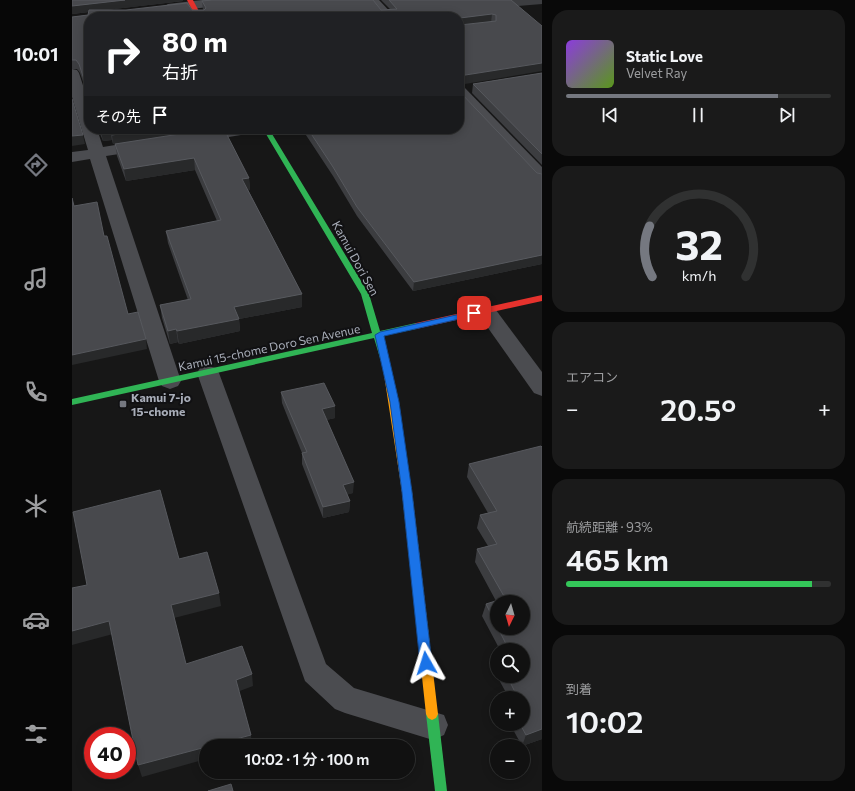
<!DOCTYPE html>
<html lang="ja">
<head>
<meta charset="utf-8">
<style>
  :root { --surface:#111; --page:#1a1a1a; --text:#f1f3f6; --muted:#9c9d9f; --line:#303131; --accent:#757880 }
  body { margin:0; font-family:Commissioner,"Noto Sans JP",sans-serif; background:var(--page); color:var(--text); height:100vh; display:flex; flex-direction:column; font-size:15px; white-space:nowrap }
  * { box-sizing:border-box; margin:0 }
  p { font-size:13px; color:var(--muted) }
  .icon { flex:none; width:22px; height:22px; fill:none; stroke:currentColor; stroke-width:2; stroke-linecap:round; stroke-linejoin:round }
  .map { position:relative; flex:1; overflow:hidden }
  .side { display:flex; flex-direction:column; gap:10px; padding:10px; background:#090909; width:313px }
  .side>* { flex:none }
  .banner { position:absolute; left:12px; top:12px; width:380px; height:122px; border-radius:16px; box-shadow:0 2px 10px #0003,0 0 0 1px var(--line); background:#202124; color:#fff; overflow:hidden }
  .needle { width:26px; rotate:185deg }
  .controls { position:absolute; left:418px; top:595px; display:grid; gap:8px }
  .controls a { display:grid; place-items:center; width:40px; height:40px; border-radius:50%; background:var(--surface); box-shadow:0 2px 10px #0003,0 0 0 1px var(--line); font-size:20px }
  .speed { position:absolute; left:12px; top:727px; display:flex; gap:8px; font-size:20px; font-weight:700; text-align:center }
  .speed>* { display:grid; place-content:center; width:52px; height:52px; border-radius:50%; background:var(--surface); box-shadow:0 2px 10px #0003,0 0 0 1px var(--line); line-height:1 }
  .speed .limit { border:6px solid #d22; background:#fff; color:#111 }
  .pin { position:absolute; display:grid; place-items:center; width:34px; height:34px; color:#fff; margin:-17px; border-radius:8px; box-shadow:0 2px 6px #0006 }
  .me { position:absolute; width:44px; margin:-22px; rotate:354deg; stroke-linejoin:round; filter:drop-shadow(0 0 3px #0008) }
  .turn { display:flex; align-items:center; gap:14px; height:84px; padding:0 12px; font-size:18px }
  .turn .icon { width:52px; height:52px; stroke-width:2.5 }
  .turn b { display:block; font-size:28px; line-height:34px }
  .then { display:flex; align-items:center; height:38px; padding:0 12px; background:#0003; gap:8px; font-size:15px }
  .big { font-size:30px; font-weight:600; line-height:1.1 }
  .side .card { flex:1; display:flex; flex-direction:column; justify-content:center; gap:6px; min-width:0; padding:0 14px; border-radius:16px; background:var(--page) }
  .side .dial { align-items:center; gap:0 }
  .dial svg { height:104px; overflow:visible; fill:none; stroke:var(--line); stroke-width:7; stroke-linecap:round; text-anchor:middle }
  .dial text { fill:var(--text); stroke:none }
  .song { display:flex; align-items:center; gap:12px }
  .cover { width:48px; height:48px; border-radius:6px; background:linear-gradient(135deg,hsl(270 70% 55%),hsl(90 70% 35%)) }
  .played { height:4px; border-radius:2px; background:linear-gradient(90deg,var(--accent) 80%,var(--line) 80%) }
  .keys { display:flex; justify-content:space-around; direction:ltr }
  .heat { display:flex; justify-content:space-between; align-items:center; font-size:22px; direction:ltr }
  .charge { height:6px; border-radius:3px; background:linear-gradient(90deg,#34c759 93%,var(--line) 0) }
  .trip { position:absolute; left:127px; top:739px; width:216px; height:40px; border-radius:20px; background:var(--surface); box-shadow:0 2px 10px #0003,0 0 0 1px var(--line); font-weight:600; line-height:40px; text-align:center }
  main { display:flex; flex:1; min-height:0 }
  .dock { display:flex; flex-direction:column; width:72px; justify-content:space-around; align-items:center; background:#070707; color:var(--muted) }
  .dock .icon { width:28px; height:28px }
  .dock .current { color:var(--accent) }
  .dock b { font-size:18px; color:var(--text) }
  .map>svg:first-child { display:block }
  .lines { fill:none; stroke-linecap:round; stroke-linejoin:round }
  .street { fill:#4b4c50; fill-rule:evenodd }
  .fast { fill:#30b455; fill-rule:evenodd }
  .slow { fill:#ff9f0a; fill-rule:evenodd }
  .jam { fill:#e5322d; fill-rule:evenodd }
  .wall { fill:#3c3d40; fill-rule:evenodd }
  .shaded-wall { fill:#28292a }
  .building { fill:#48494d; stroke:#57595e }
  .route { fill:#1a73e8; stroke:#114b97 }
  .poi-dot { fill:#757880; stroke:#111113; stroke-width:1.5 }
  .labels { text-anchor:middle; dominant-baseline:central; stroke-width:4; stroke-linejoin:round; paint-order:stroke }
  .street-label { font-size:12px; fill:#a8adb8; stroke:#111113 }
  .poi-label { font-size:12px; font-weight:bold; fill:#a8adb8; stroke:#111113; text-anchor:start }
</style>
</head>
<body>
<main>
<nav class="dock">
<b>10:01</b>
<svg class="icon current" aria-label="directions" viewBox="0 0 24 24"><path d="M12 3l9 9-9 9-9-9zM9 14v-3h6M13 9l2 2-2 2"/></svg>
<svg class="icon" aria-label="music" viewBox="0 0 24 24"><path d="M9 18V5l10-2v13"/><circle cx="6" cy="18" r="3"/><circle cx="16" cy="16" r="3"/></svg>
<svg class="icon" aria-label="phone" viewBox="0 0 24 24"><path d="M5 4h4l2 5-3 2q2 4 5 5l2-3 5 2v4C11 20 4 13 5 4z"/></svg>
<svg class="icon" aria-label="climate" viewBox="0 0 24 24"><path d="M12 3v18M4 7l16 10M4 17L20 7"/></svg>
<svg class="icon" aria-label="car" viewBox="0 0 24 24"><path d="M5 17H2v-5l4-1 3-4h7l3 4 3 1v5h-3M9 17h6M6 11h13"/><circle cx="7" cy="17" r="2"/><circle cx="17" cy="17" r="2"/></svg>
<svg class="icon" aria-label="filters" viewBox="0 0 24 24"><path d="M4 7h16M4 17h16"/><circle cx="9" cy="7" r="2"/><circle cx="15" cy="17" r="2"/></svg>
</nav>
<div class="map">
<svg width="470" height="791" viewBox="0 0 470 791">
  <rect width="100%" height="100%" fill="#171717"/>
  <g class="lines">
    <g class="street">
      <path d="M130 0H166L160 4 96 12 90 8 96 4Z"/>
      <path d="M294 0H307L323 17H310Z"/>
      <path d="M0 69 5 70 7 73 17 104V129H25L31 147 74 140 80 142 82 145 80 148 74 150 34 156 109 381 106 386 98 389 90 386 87 381 18 159 0 162V152L16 150 0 97Z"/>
      <path d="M387 86 392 87 470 167V182L464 181 387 99Z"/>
      <path d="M146 129H183L180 132 175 134 126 142 120 140 118 137 120 134Z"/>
      <path d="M414 305 421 306 470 372V396L462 393 404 311 407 306Z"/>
      <path d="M136 366 144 368 147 373 254 664 282 688 372 715 376 725 372 735 361 740 273 713 263 709 233 681 125 373 128 368Z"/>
    </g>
    <g class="fast">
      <path d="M191 129H197L297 294 308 331 344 323 348 326 344 329 310 336 319 368 318 370H312L311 368 302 338 0 405V399L300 333 289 294Z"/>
      <path d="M360 708 364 710 366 714 375 791H363L354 714 356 710Z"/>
    </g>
    <path class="slow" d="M315 365 319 368 340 492 366 714 364 718 360 720 356 718 354 714 330 492 311 368Z"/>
    <g class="jam">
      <path d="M115 0H121L130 17H124Z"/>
      <path d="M470 295V301L344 329 340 326 344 323Z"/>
    </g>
  </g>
  <g class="wall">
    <path d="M0 0 111 1 33 10H131L130 1 309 10 318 9 309 0H470V4L446 6 470 71 387 17H17V119V99L8 73 5 69H0V17L16 15 17 12 0 14Z"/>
    <path d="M470 73V165L400 93 401 84Z"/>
    <path d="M26 129H137L41 144 40 140 31 141Z"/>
    <path d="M140 129 177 178 178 190H176L230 294V307L167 319 168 331 107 344 106 342 98 344 90 318 88 305 116 300 96 243 94 231 145 221 123 170 54 181 45 156 43 144Z"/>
    <path d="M230 129H387L465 173 470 174V264L341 291 285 216 261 176Z"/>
    <path d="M209 392 263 418 254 420 281 493 275 494 278 501 277 512 251 518 230 464V453L210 403Z"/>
    <path d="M470 447V739L450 746 438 724H451V698H437L426 678 427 676H451V650H428L410 616 414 604 424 601 403 562 405 549 416 546 405 528 408 515 416 513 395 477 397 464ZM425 602 451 628H425Z"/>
  </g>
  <g class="shaded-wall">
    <path d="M53 0H111V1L0 14V6Z"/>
    <path d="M420 14 419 23 387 26 388 18Z"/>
    <path d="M470 63V71L387 85V76Z"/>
    <path d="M78 129H137L41 144 40 135Z"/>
    <path d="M38 131 40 140 31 141 29 132Z"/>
    <path d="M11 135 13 144 0 146V136Z"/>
    <path d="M122 158 123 170 54 181 52 169Z"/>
    <path d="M177 178 178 190 170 191V179Z"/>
    <path d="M470 255V264L341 291 342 282Z"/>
    <path d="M230 294V307L167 319 168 331 107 344 105 331 162 307Z"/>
    <path d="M104 329 106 342 98 344 96 331Z"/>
    <path d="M74 339 75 349 0 365V355Z"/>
    <path d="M263 406V418L250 421V409Z"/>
    <path d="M282 482 281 493 271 496V485Z"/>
    <path d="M278 501 277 512 251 518V507Z"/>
    <path d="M147 593 149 606 102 618 99 605Z"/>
    <path d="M37 621 41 634 0 645V631Z"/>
    <path d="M180 674 181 686 165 692 164 680Z"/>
    <path d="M470 729V739L450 746 454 735Z"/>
    <path d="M179 735 180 746H138Z"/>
    <path d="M134 747V759L70 777 66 765Z"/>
  </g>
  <g class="building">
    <path d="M0 0H53L0 6Z"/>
    <path d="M140 0H301L309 10 325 9 317 0H439L470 26V63L387 76V24L388 25 424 21V15L420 14 388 18 387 22V17H17V119V95L7 64 4 60H0V17L16 15 17 10H54L115 3 120 10H132L134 8 130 1Z"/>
    <path d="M470 73V154L401 84Z"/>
    <path d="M387 91 465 173 470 174V255L342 282 285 207 261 167 236 129H387Z"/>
    <path d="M0 99 11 135 0 136Z"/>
    <path d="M28 129H78L40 135 38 131 29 132Z"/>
    <path d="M140 129H152L177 178 170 179 230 294 162 307 167 319 105 331 104 329 96 331 88 305 119 299 94 231 149 220 122 158 52 169 43 144Z"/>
    <path d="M0 198 2 206 25 202 32 236H35L56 314 66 312 74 339 0 355Z"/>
    <path d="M252 383 263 406 250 409 282 482 271 485 278 501 251 507 230 453 235 452 209 392Z"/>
    <path d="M469 446 470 447V729L454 735 448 724H451V698H446L435 676H451V650H437L426 628H451V602H425V626L414 604 433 598 405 549 425 544 408 515 425 511 397 464Z"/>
    <path d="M88 490 107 559 135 552 147 593 99 605 114 664 170 646 180 674 164 680 179 735 138 746H134V747L66 765 37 621 0 631V588L15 585 1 512Z"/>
    <path d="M159 784 161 791H136Z"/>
  </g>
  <path class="route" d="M402 311H405V315L312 336 327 402 340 492 360 663 358 667 354 669 350 667 348 663 330 492 318 402 303 335 308 332Z"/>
  <rect class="poi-dot" x="47" y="400" width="8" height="8" rx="2"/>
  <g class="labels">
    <g class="street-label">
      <text transform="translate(284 258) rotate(61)">Kamui Dori Sen</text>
      <text transform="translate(197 347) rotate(-12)">Kamui 15-chome Doro Sen Avenue</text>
    </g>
    <g class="poi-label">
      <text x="59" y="397">Kamui 7-jo<tspan x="59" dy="14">15-chome</tspan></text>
    </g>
  </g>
</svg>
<div class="controls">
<a><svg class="needle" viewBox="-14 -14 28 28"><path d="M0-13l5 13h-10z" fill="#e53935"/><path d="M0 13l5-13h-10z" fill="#9c9d9f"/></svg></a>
<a><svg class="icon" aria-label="search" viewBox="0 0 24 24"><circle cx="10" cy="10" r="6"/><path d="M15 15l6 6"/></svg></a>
<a>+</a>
<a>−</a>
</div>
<div class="speed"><div class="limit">40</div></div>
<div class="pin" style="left:402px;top:313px;background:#d93025"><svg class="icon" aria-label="arrive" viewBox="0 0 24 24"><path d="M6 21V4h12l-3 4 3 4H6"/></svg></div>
<svg class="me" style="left:354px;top:663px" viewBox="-20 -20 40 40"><path d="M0-17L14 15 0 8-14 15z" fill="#1a73e8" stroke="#fff" stroke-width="4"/></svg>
<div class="trip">10:02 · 1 分 · 100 m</div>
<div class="banner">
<div class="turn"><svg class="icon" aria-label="right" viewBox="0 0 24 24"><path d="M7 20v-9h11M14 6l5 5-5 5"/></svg><div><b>80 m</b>右折</div></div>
<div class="then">その先<svg class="icon" aria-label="arrive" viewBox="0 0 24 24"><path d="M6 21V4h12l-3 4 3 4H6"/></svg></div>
</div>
</div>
<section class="side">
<div class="card">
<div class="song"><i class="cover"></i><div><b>Static Love</b><p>Velvet Ray</p></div></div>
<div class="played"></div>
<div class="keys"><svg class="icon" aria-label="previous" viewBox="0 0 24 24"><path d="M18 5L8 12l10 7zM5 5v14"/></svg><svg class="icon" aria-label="pause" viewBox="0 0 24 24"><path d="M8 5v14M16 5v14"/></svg><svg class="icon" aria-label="next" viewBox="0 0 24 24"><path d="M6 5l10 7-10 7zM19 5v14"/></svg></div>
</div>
<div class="card dial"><svg viewBox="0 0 100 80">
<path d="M14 69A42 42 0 1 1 86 69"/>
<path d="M14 69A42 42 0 0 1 12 30" stroke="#757880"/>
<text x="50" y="56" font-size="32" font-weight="700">32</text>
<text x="50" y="72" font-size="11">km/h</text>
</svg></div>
<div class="card"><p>エアコン</p>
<div class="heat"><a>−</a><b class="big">20.5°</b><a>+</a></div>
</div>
<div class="card"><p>航続距離 · 93%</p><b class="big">465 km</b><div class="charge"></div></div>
<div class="card"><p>到着</p><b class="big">10:02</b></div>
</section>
</main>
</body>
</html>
